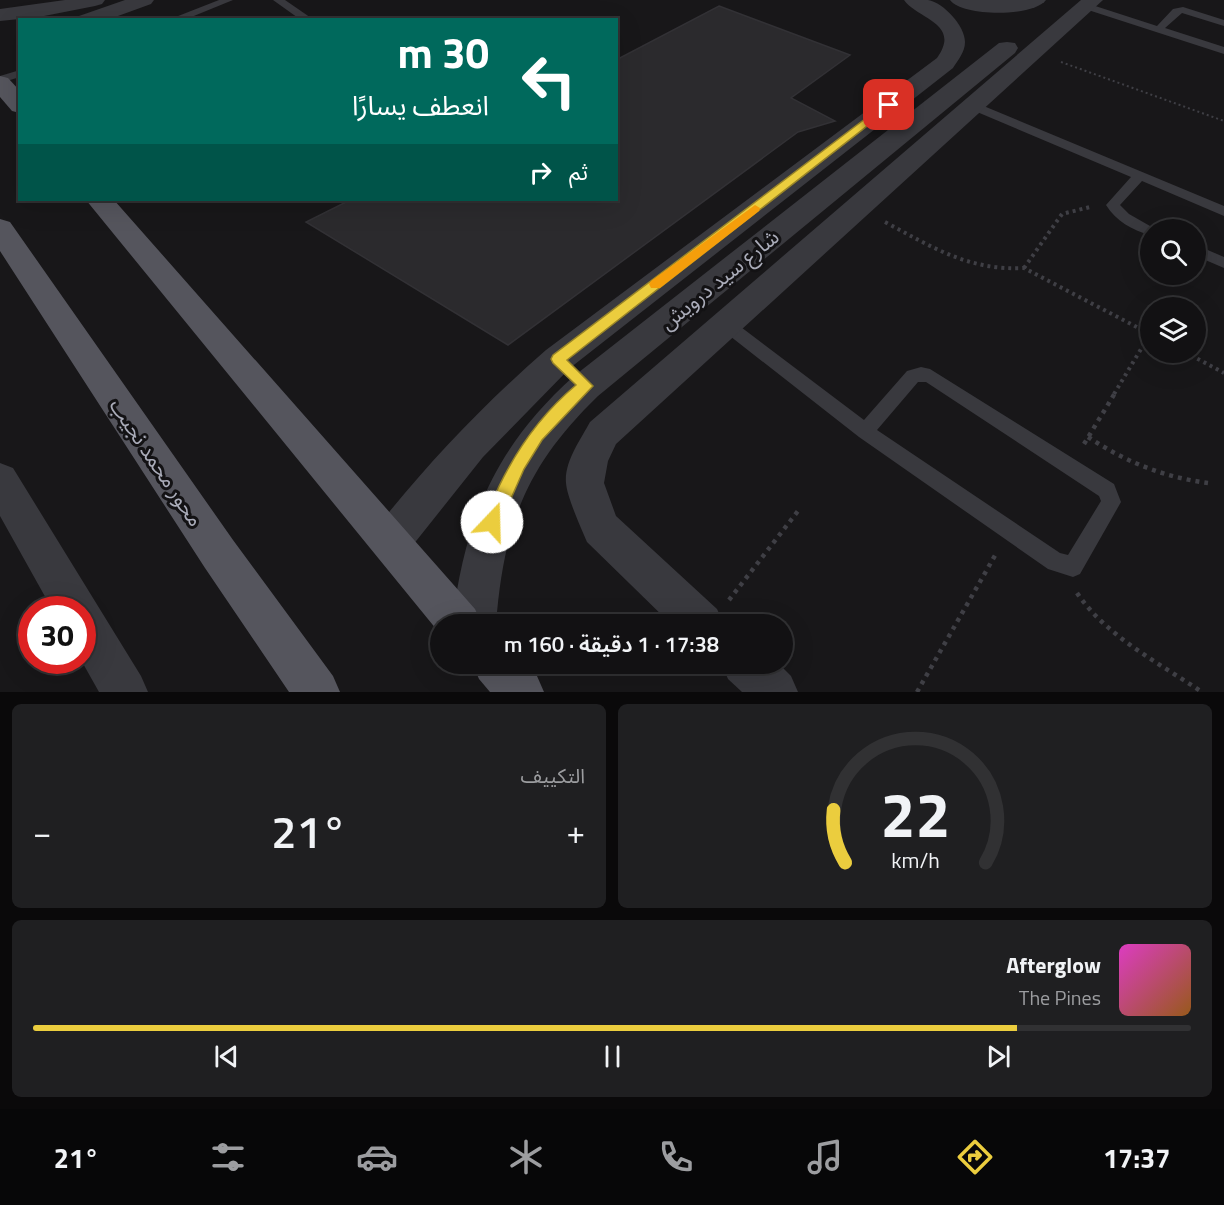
<!DOCTYPE html>
<html lang="ar">
<head>
<meta charset="utf-8">
<style>
  :root { --surface:#121113; --page:#1f1f21; --text:#f1f3f6; --muted:#9c9da0; --line:#313133; --accent:#ebcd3e }
  body { margin:0; font-family:"Titillium Web","Noto Sans Arabic",sans-serif; background:var(--page); color:var(--text); direction:rtl; height:100vh; display:flex; flex-direction:column; font-size:22px; white-space:nowrap }
  * { box-sizing:border-box; margin:0 }
  p { font-size:20px; color:var(--muted) }
  .icon { flex:none; width:33px; height:33px; fill:none; stroke:currentColor; stroke-width:2; stroke-linecap:round; stroke-linejoin:round }
  .map { position:relative; height:692px; overflow:hidden; direction:ltr }
  .drawer { display:flex; flex-direction:column; gap:12px; padding:12px; background:#0a090a; flex:1 }
  .drawer>* { flex:none }
  .top-card { position:absolute; left:18px; top:18px; width:600px; height:183px; border-radius:0px; box-shadow:0 6px 24px #0002,0 0 0 2px var(--line); direction:rtl; background:#00695c; color:#fff; overflow:hidden }
  .fabs { position:absolute; left:1140px; top:219px; display:grid; gap:12px }
  .fabs a { display:grid; place-items:center; width:66px; height:66px; border-radius:50%; background:var(--surface); box-shadow:0 6px 24px #0002,0 0 0 2px var(--line); font-size:30px }
  .speed { position:absolute; left:18px; top:596px; display:flex; gap:12px; font-size:30px; font-weight:700; text-align:center }
  .speed>* { display:grid; place-content:center; width:78px; height:78px; border-radius:50%; background:var(--surface); box-shadow:0 6px 24px #0002,0 0 0 2px var(--line); line-height:1 }
  .speed .limit { border:9px solid #d22; background:#fff; color:#111 }
  .pin { position:absolute; display:grid; place-items:center; width:51px; height:51px; color:#fff; margin:-26px; border-radius:12px; box-shadow:0 3px 9px #0006 }
  .me { position:absolute; width:66px; margin:-33px; rotate:21deg; stroke-linejoin:round; filter:drop-shadow(0 0 4px #0008) }
  .turn { display:flex; align-items:center; gap:21px; height:126px; padding:0 30px; font-size:27px }
  .turn .icon { width:78px; height:78px; stroke-width:2.5 }
  .turn b { display:block; font-size:42px; line-height:51px }
  .then { display:flex; align-items:center; height:57px; padding:0 30px; background:#0003; gap:12px; font-size:22px }
  .big { font-size:45px; font-weight:600; line-height:1.1 }
  .drawer .widget { flex:1; display:flex; flex-direction:column; justify-content:center; gap:9px; min-width:0; padding:0 21px; border-radius:9px; background:var(--page) }
  .drawer .dial { align-items:center; gap:0 }
  .dial svg { height:156px; overflow:visible; fill:none; stroke:var(--line); stroke-width:7; stroke-linecap:round; text-anchor:middle }
  .dial text { fill:var(--text); stroke:none }
  .song { display:flex; align-items:center; gap:18px }
  .cover { width:72px; height:72px; border-radius:9px; background:linear-gradient(135deg,hsl(310 70% 55%),hsl(30 70% 35%)) }
  .played { height:6px; border-radius:3px; background:linear-gradient(90deg,var(--accent) 85%,var(--line) 85%) }
  .keys { display:flex; justify-content:space-around; direction:ltr }
  .heat { display:flex; justify-content:space-between; align-items:center; font-size:33px; direction:ltr }
  .drawer .tiles { flex:1; display:grid; gap:12px; grid-template-columns:1fr 1fr }
  .widget:last-child { grid-column:span 2 }
  .trip { position:absolute; left:430px; top:614px; width:363px; height:60px; border-radius:30px; background:var(--surface); box-shadow:0 6px 24px #0002,0 0 0 2px var(--line); font-weight:600; line-height:60px; text-align:center; direction:rtl }
  .tab-bar { display:flex; height:96px; justify-content:space-around; align-items:center; background:#070708; color:var(--muted) }
  .tab-bar .icon { width:42px; height:42px }
  .tab-bar .active { color:var(--accent) }
  .tab-bar b { font-size:27px; color:var(--text) }
  .map>svg:first-child { display:block }
  .building { fill:#2b2a2d; stroke:#323135; stroke-width:1.5 }
  .lines { fill:none; stroke-linecap:round; stroke-linejoin:round }
  .path-far2 { stroke:#3f3f45; stroke-width:2; stroke-dasharray:2 3; stroke-linecap:butt }
  .path-far1 { stroke:#3f3f45; stroke-width:4; stroke-dasharray:3 4; stroke-linecap:butt }
  .path { stroke:#3f3f45; stroke-width:4.5; stroke-dasharray:4 5; stroke-linecap:butt }
  .service { fill:#39393e; fill-rule:evenodd }
  .minor { fill:#39393e; fill-rule:evenodd }
  .tertiary { fill:#39393e; fill-rule:evenodd }
  .primary { fill:#55555d; fill-rule:evenodd }
  .route { fill:#ebcd3e; stroke:#998528; stroke-width:1.5 }
  .slow { fill:#f59e0b }
  .labels { text-anchor:middle; dominant-baseline:central; stroke-width:6; stroke-linejoin:round; paint-order:stroke }
  .street-label { font-size:21px; fill:#aaacb9; stroke:#131214 }
</style>
</head>
<body>
<div class="map">
<svg width="1224" height="692" viewBox="0 0 1224 692">
  <rect width="100%" height="100%" fill="#181719"/>
  <path class="building" d="M719 6 850 55 791 98 835 121 798 132 508 345 306 222 350 200H616V60Z"/>
  <g class="lines">
    <path class="path-far2" d="M1061 62 1224 121"/>
    <g class="path-far1">
      <path d="M885 222C932 247 969 271 1024 268L1150 334"/>
      <path d="M1024 268 1062 214 1090 207"/>
      <path d="M1185 352 1224 373"/>
      <path d="M1114 394 1150 334"/>
    </g>
    <g class="path">
      <path d="M1088 437C1126 462 1163 477 1208 483"/>
      <path d="M1084 444 1115 393"/>
      <path d="M1077 593C1107 637 1159 663 1202 692"/>
      <path d="M729 600 798 511"/>
      <path d="M917 692 997 552"/>
    </g>
    <g class="service">
      <path d="M219 0H233L184 20H168Z"/>
      <path d="M273 0H285L314 20H301Z"/>
      <path d="M1086 3 1157 26 1173 9 1183 7 1224 20V26L1182 13 1165 28 1224 47V54L1082 8V4Z"/>
      <path d="M20 70V77L0 83V76Z"/>
      <path d="M974 102 1224 206V216L1142 181 1120 205 1129 214 1157 230H1150V235C1132 230 1116 221 1106 205L1131 177 970 109V103Z"/>
      <path d="M1196 245 1224 257V268L1196 256Z"/>
      <path d="M727 319 733 321 864 420 907 371 921 367 930 369 1114 484 1121 502 1080 574 1073 577 1048 569 859 437 721 329 719 325 721 321ZM918 382H926L1099 496 1101 501 1068 555 1060 553 877 430Z"/>
    </g>
    <g class="minor">
      <path d="M904 0C912 0 921 0 928 0 944 3 965 26 965 42 965 52 958 60 953 68L570 368 483 457 405 555 391 561 377 555 371 541 377 527C428 463 484 404 546 350L937 58C962 23 917 19 904 0Z"/>
      <path d="M950 0H1046C1034 17 962 17 950 0Z"/>
      <path d="M1081 0H1103L616 444 608 461 604 483 616 516 717 609 724 624H671L587 542C581 528 567 497 566 483 564 462 581 439 590 422Z"/>
      <path d="M1007 42 1015 43 1018 48 1015 53 598 396C526 466 504 524 496 624H452C465 519 495 447 574 376L999 43Z"/>
      <path d="M721 663H778L791 676 798 692H742L728 679Z"/>
    </g>
    <g class="tertiary">
      <path d="M65 0H105L102 4 95 6 39 17 0 21V9Z"/>
      <path d="M125 0H154L151 4 107 20H76L79 16Z"/>
      <path d="M0 463 13 468 141 676 148 692H99L81 660 82 609H52L0 516Z"/>
    </g>
    <g class="primary">
      <path d="M0 76 8 78 20 91V113L12 111 0 97Z"/>
      <path d="M86 200H114L475 609 482 624H441V635Z"/>
      <path d="M0 219 10 222 233 540 333 676 340 692H289L205 568 0 251Z"/>
      <path d="M472 663H526L537 676 544 692H490L479 679Z"/>
    </g>
  </g>
  <path class="route" d="M886 103 894 105 567 360 593 386 542 440 524 469 498 528 492 530 486 528 484 522C503 470 533 421 576 385L553 363 551 359 553 355Z"/>
  <path class="slow" d="M755 205 760 208 759 211 660 288H651L649 284 651 281Z"/>
  <g class="labels">
    <g class="street-label">
      <text transform="translate(719 279) rotate(-39)">شارع سيد درويش</text>
      <text transform="translate(157 462) rotate(56)">محور محمد نجيب</text>
    </g>
  </g>
</svg>
<div class="fabs">
<a><svg class="icon" aria-label="search" viewBox="0 0 24 24"><circle cx="10" cy="10" r="6"/><path d="M15 15l6 6"/></svg></a>
<a><svg class="icon" aria-label="layers" viewBox="0 0 24 24"><path d="M12 4l9 5-9 5-9-5zM3 14l9 5 9-5"/></svg></a>
</div>
<div class="speed"><div class="limit">30</div></div>
<div class="pin" style="left:889px;top:105px;background:#d93025"><svg class="icon" aria-label="arrive" viewBox="0 0 24 24"><path d="M6 21V4h12l-3 4 3 4H6"/></svg></div>
<svg class="me" style="left:492px;top:522px" viewBox="-20 -20 40 40"><circle r="19" fill="#fff"/><path d="M0-13L10 11 0 6-10 11z" fill="#ebcd3e"/></svg>
<div class="trip">17:38 · 1 دقيقة · 160 m</div>
<div class="top-card">
<div class="turn"><svg class="icon" aria-label="left" viewBox="0 0 24 24"><path d="M17 20v-9H6M10 6l-5 5 5 5"/></svg><div><b>30 m</b>انعطف يسارًا</div></div>
<div class="then">ثم<svg class="icon" aria-label="right" viewBox="0 0 24 24"><path d="M7 20v-9h11M14 6l5 5-5 5"/></svg></div>
</div>
</div>
<section class="drawer">
<div class="tiles">
<div class="widget dial"><svg viewBox="0 0 100 80">
<path d="M14 69A42 42 0 1 1 86 69"/>
<path d="M14 69A42 42 0 0 1 8 42" stroke="#ebcd3e"/>
<text x="50" y="56" font-size="32" font-weight="700">22</text>
<text x="50" y="72" font-size="11">km/h</text>
</svg></div>
<div class="widget"><p>التكييف</p>
<div class="heat"><a>−</a><b class="big">21°</b><a>+</a></div>
</div>
<div class="widget">
<div class="song"><i class="cover"></i><div><b>Afterglow</b><p>The Pines</p></div></div>
<div class="played"></div>
<div class="keys"><svg class="icon" aria-label="previous" viewBox="0 0 24 24"><path d="M18 5L8 12l10 7zM5 5v14"/></svg><svg class="icon" aria-label="pause" viewBox="0 0 24 24"><path d="M8 5v14M16 5v14"/></svg><svg class="icon" aria-label="next" viewBox="0 0 24 24"><path d="M6 5l10 7-10 7zM19 5v14"/></svg></div>
</div>
</div>
</section>
<nav class="tab-bar">
<b>17:37</b>
<svg class="icon active" aria-label="directions" viewBox="0 0 24 24"><path d="M12 3l9 9-9 9-9-9zM9 14v-3h6M13 9l2 2-2 2"/></svg>
<svg class="icon" aria-label="music" viewBox="0 0 24 24"><path d="M9 18V5l10-2v13"/><circle cx="6" cy="18" r="3"/><circle cx="16" cy="16" r="3"/></svg>
<svg class="icon" aria-label="phone" viewBox="0 0 24 24"><path d="M5 4h4l2 5-3 2q2 4 5 5l2-3 5 2v4C11 20 4 13 5 4z"/></svg>
<svg class="icon" aria-label="climate" viewBox="0 0 24 24"><path d="M12 3v18M4 7l16 10M4 17L20 7"/></svg>
<svg class="icon" aria-label="car" viewBox="0 0 24 24"><path d="M5 17H2v-5l4-1 3-4h7l3 4 3 1v5h-3M9 17h6M6 11h13"/><circle cx="7" cy="17" r="2"/><circle cx="17" cy="17" r="2"/></svg>
<svg class="icon" aria-label="filters" viewBox="0 0 24 24"><path d="M4 7h16M4 17h16"/><circle cx="9" cy="7" r="2"/><circle cx="15" cy="17" r="2"/></svg>
<b>21°</b>
</nav>
</body>
</html>
